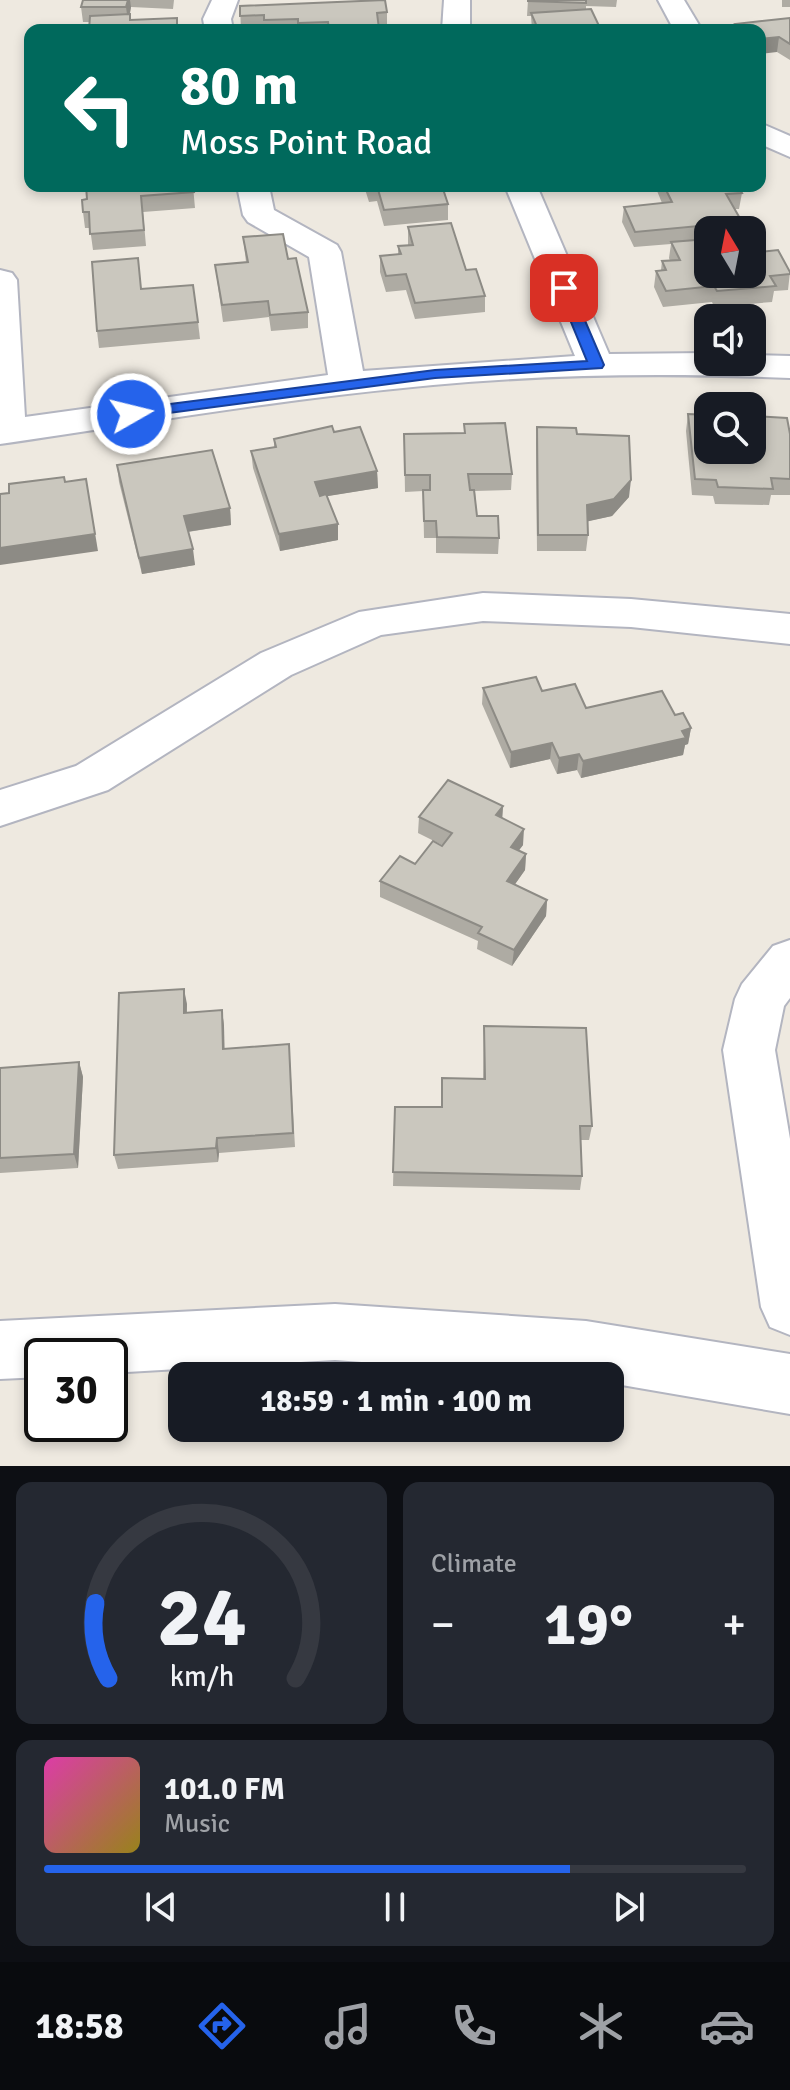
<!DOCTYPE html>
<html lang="en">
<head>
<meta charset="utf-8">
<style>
  :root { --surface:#171b24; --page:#242831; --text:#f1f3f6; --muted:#9ea1a6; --line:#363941; --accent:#2563eb }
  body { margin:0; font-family:Signika,sans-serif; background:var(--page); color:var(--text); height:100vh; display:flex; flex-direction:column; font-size:30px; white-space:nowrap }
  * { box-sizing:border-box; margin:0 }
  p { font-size:26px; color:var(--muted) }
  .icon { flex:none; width:44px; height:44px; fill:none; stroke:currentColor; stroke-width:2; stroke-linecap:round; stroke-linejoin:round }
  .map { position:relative; height:1466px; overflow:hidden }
  .sheet { display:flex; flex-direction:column; gap:16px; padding:16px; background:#0d0f14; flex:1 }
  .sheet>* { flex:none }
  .top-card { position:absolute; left:24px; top:24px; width:742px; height:168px; border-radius:16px; box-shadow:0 4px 12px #0003; background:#00695c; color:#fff; overflow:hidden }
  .needle { width:52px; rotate:350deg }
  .tools { position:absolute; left:694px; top:216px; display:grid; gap:16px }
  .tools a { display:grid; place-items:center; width:72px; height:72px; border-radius:16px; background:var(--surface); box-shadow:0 4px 12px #0003; font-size:40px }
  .speed { position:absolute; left:24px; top:1338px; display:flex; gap:16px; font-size:40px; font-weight:700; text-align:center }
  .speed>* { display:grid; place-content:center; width:104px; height:104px; border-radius:50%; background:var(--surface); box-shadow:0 4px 12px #0003; line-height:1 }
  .speed .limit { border:4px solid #111; border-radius:12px; background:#fff; color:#111 }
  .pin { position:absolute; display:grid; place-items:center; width:68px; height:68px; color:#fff; margin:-34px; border-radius:16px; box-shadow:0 4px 12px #0006 }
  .me { position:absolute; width:88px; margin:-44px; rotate:82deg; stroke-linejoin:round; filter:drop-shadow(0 0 6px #0008) }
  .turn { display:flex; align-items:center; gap:28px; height:168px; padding:0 24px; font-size:36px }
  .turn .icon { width:104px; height:104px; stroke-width:2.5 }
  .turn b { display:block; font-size:56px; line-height:68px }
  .big { font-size:60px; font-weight:800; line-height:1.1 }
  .sheet .tile { flex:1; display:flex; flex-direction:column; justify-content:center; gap:12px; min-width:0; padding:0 28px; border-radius:16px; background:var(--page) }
  .sheet .dial { align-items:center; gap:0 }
  .dial svg { height:208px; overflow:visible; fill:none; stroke:var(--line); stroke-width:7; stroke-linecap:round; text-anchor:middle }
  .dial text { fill:var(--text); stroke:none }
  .song { display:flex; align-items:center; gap:24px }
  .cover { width:96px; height:96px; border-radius:12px; background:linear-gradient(135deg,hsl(320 70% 55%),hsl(50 70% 35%)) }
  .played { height:8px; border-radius:4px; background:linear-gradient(90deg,var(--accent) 75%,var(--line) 75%) }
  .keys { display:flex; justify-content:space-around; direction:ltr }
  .heat { display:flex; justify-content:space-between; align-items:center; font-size:44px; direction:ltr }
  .sheet .tiles { flex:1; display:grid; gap:16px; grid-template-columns:1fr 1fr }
  .tile:last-child { grid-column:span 2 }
  .trip { position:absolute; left:168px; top:1362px; width:456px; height:80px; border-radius:16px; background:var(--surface); box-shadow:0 4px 12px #0003; font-weight:800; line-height:80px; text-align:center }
  .tabs { display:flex; height:128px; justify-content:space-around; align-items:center; background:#090b0e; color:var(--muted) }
  .tabs .icon { width:56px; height:56px }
  .tabs .on { color:var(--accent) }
  .tabs b { font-size:36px; color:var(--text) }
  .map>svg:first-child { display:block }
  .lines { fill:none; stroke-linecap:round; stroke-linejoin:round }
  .minor-casing { stroke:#b3b5c0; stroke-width:4 }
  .minor { fill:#fff; fill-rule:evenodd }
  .wall { fill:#aeaba3 }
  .shaded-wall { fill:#8d8b85 }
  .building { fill:#cac7be; stroke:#8d8b85; stroke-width:2 }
  .route { fill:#2563eb; stroke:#184099; stroke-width:2 }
</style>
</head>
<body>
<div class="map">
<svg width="790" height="1466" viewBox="0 0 790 1466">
  <rect width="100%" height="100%" fill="#eee9e0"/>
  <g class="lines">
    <g class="minor-casing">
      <g id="minor">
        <path d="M212 0H238L231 19 233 30H205L203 19Z"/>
        <path d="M444 0H470V30H442Z"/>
        <path d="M658 0H684L702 30H674Z"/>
        <path d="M760 123 790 136V157L760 144Z"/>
        <path d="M237 186H269L274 210 337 245 341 252 363 371 575 356 505 186H537L609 354 708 353V362H752V355L790 356V378C671 373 552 374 433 385 288 398 144 423 0 444V270L12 273 17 280 25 417 328 375 309 257 248 222 243 215Z"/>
        <path d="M483 593 631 599 790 614V644L631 627 483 621 381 635 291 675 108 790 0 826V790L76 766 261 653 359 612Z"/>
        <path d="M790 940V998L784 1006 775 1050 790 1139V1335L770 1327 761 1307 723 1050 735 999 742 984 773 946Z"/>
        <path d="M335 1304 586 1321 790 1354V1414L610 1383V1376H548L335 1360 110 1373V1356H42V1377L0 1379V1321Z"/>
      </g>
    </g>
    <use href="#minor" class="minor"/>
  </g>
  <g class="wall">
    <path d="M83 0H174L173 9 131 7 130 14 131 20 89 22H83L81 7Z"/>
    <path d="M528 0H617L616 7 586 6V9L601 30H532L531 16H527Z"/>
    <rect x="782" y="0" width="8" height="7"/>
    <path d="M240 6 387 12V27L379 28V30H241Z"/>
    <path d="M790 18V60L777 52 760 30H734L735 24Z"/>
    <path d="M84 186H193L195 208 143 212 146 246 93 250 90 228H85L83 212 87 199 86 188H84Z"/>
    <path d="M364 186H442L448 204V220L384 226 377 201 369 202Z"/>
    <path d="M655 186H738L742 193 739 209H735L742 222 741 230H708V274L790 272 788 290 774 291 772 302 714 307 712 302 663 307 654 287 656 271 661 270 662 261H670L669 258 671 244 634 247 622 222 624 207 662 203Z"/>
    <path d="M408 227 466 270 485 296V312L415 319 406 290 386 292 380 272V256L398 254V246L408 245Z"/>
    <path d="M243 237 308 312V328L271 331 269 317 223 322 215 265 246 262Z"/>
    <path d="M142 289 198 322 200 339 99 348 97 331Z"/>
    <path d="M688 414 790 434V495H771L769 505 715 504 713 496 692 495 686 431Z"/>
    <path d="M464 424 512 474 511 490 475 491 477 516 499 538 498 554 436 553V538H424L423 491 405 492 404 434 464 433Z"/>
    <path d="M537 427 577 434 629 497 612 516 588 521V535L586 551H537L536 443Z"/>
    <path d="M334 432 377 471 378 488 327 496 338 524V540L280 551 253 468 251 451 274 447V439Z"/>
    <path d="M117 465 230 508 231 525 188 532 195 565 142 574 119 482Z"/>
    <path d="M483 688 542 691 586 708 675 715 691 728 688 744 685 745 683 755 581 778 577 770 557 774 550 759 510 768 482 704Z"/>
    <path d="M503 806 502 818 523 845 519 850 526 854 525 870 515 884 547 900 546 916 512 966 477 949 478 941 380 897V881L415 864 442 845 418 833 419 817Z"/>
    <path d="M187 1004V1013L222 1010 224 1026V1049L290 1059 295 1147 219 1153 218 1162 118 1169 114 1155Z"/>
    <path d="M484 1026 592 1126 589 1140H581L582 1176 580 1190 393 1186 395 1107H442L483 1079Z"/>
    <path d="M79 1062 83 1077 78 1168 0 1173V1176V1068Z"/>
  </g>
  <g class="shaded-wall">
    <path d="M128 0H130L131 7 128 22 126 7Z"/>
    <path d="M779 37 777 52 760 54V39Z"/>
    <path d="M377 471 378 488 316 498 315 482Z"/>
    <path d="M86 479 98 551 0 565V548Z"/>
    <path d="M631 480 629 497 612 516 585 522 587 505Z"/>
    <path d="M230 508 231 525 186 532 184 516Z"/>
    <path d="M338 524V540L280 551 279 534Z"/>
    <path d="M193 549 195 565 142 574 139 558Z"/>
    <path d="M691 728 688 744 685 745 683 755 581 778 583 761Z"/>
    <path d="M552 743 550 759 510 768 511 752Z"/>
    <path d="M579 754 577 770 557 774 559 758Z"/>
    <path d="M503 806 502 822 496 815Z"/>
    <path d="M524 829 523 845 510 862 511 847Z"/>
    <path d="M526 854 525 870 506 897 507 881Z"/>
    <path d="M547 900 546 916 512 966 514 950Z"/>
    <path d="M184 989 187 1004 186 1028 184 1013Z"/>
    <path d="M222 1010 224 1026 225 1064 223 1049Z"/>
    <path d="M79 1062 83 1077 78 1168 74 1154Z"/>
    <path d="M217 1138 219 1153 218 1162 216 1148Z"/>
  </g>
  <g class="building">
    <path d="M83 0H128L126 7H81Z"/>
    <path d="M385 0 387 12 377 13 379 29 329 30 328 22 298 23V19L264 20V15L240 16V6Z"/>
    <path d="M528 0H586V3L528 1Z"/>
    <path d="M591 9 601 30H557L556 27 538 29 531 13Z"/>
    <path d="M130 14V20L177 18V30H89L90 16Z"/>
    <path d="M790 18V44L779 37 760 39V30H739L735 24Z"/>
    <path d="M86 186H193L194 192 141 196 144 230 90 234 89 212H83L82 200 87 199Z"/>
    <path d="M377 186H442L448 204 384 210Z"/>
    <path d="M664 186H738L742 193 726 194 742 222 635 232 624 207 672 202Z"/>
    <path d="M451 223 466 270 476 269 485 296 415 303 406 274 386 276 380 256 401 254 398 246 413 245 408 227Z"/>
    <path d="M283 234 288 259 296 258 308 312 270 315 268 301 222 305 215 265 248 262 243 237Z"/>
    <path d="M708 239V274H752V253L778 250 790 272V274L770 276 776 286 717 291 714 286 666 291 656 271 666 270 662 261 680 260 671 242Z"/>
    <path d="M138 258 141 289 193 285 198 322 97 331 92 262Z"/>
    <path d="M688 414 708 415V450H752V416L787 418 790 434V479L771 478 773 489 718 487 716 480 695 479Z"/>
    <path d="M505 423 512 474H468L470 490H474L477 516H498L499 538 437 537 436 521H424L423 490H430V475H405L404 434 465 433 464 424Z"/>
    <path d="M332 426 334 432 360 427 377 471 315 482 320 496 326 494 338 524 279 534 251 451 276 447 274 439Z"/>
    <path d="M537 427 576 428 577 434 629 436 631 480 614 499 587 505 588 535H538Z"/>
    <path d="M212 450 230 508 184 516 193 549 139 558 117 465Z"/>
    <path d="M64 477 65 482 86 479 95 534 0 548V494L9 493V484Z"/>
    <path d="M536 677 542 691 575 684 586 708 662 691 675 715 683 713 691 728 682 731 686 738 583 761 579 754 559 758 552 743 511 752 483 688Z"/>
    <path d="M448 780 503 806 496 815 524 829 511 847 526 854 507 881 547 900 514 950 478 933 482 927 380 881 400 856 415 864 433 841 442 846 452 833 419 817Z"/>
    <path d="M184 989V1013L222 1010 223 1049 289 1044 293 1133 217 1138 216 1148 114 1155 119 993Z"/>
    <path d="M484 1026 586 1028 592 1126H580L582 1176 393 1172 395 1107H442V1078L485 1079Z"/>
    <path d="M79 1062 74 1154 0 1158V1068Z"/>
  </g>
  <path class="route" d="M564 284 571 288 604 365 602 368 435 378 131 418 123 414 131 409 435 370 587 361 557 288Z"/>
</svg>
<div class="tools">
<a><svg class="needle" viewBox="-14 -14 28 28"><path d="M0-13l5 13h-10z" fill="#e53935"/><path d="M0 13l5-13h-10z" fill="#9ea1a6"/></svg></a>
<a><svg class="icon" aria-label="sound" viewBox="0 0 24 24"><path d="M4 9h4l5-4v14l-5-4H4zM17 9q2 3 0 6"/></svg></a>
<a><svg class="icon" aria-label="search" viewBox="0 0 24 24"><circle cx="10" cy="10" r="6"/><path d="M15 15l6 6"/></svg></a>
</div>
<div class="speed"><div class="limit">30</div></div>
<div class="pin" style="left:564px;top:288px;background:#d93025"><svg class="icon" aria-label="arrive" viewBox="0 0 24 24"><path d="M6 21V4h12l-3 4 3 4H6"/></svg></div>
<svg class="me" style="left:131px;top:414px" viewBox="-20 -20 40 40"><circle r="17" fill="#2563eb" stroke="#fff" stroke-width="3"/><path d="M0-11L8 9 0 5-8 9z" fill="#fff"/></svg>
<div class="trip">18:59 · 1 min · 100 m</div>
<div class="top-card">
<div class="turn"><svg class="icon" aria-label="left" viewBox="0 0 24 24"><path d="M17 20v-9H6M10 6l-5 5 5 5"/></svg><div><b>80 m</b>Moss Point Road</div></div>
</div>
</div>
<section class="sheet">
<div class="tiles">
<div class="tile dial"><svg viewBox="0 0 100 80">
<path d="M14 69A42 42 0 1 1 86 69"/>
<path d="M14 69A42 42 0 0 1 9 40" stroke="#2563eb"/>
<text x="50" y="56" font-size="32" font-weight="700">24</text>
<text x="50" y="72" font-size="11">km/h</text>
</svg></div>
<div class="tile"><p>Climate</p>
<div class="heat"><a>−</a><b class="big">19°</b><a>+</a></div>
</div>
<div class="tile">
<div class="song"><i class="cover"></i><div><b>101.0 FM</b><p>Music</p></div></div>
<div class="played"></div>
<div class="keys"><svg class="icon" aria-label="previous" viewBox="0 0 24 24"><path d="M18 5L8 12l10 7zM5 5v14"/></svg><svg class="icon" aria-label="pause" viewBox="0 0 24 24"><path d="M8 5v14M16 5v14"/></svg><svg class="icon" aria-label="next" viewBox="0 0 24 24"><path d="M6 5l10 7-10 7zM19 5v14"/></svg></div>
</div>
</div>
</section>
<nav class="tabs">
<b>18:58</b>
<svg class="icon on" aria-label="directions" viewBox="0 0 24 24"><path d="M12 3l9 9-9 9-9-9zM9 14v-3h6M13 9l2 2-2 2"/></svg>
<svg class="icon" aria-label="music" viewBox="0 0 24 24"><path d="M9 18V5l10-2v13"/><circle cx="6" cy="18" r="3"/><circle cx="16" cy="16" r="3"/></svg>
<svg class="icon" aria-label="phone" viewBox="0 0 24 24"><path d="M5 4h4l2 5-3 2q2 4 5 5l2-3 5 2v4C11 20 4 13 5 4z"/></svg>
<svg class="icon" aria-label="climate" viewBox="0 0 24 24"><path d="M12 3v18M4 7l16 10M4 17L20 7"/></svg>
<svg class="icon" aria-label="car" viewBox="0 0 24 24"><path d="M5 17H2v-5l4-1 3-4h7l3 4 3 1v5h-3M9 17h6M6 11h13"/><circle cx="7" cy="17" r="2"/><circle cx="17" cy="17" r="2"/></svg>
</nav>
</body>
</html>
